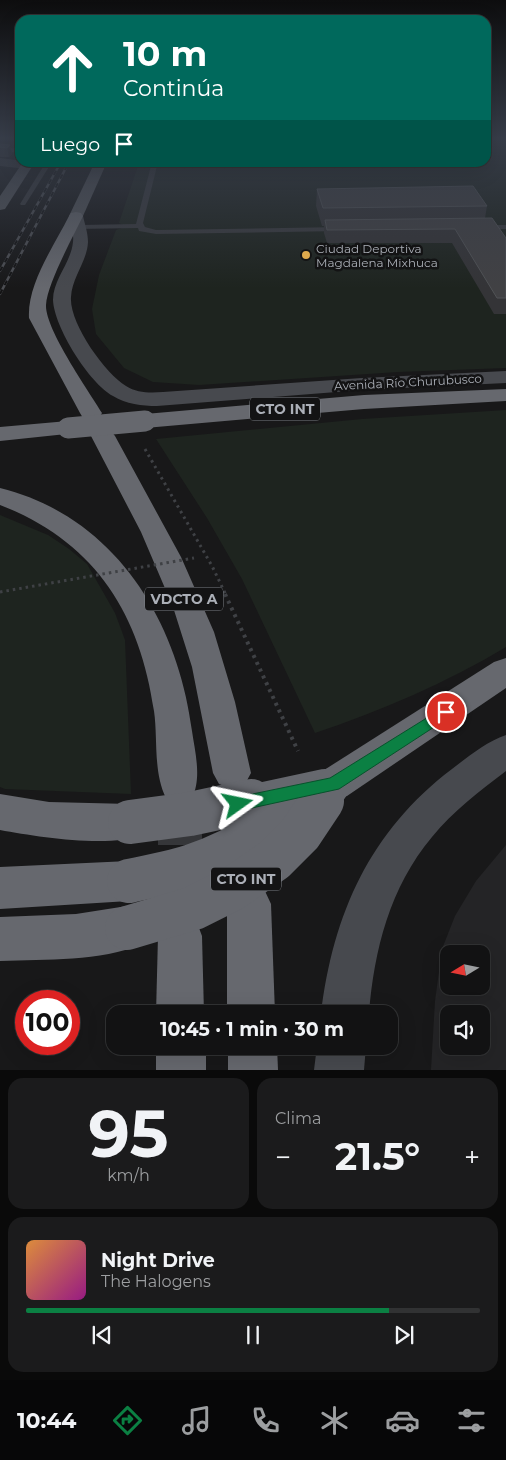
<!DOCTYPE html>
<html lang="es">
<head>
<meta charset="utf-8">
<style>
  :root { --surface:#121213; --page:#1b1b1c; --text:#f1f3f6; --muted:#9c9ea0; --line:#313233; --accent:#0b8043 }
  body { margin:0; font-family:Montserrat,sans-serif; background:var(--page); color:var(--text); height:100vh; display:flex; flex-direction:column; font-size:19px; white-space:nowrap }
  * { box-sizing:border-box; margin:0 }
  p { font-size:16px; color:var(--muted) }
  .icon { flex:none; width:28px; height:28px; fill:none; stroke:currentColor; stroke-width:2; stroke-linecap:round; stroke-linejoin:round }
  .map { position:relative; height:1070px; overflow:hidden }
  .panel { display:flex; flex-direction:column; gap:8px; padding:8px; background:#0a0a0a; flex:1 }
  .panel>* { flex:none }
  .banner { position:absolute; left:15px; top:15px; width:476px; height:152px; border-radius:15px; box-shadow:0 5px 20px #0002,0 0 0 1px var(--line); background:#00695c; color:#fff; overflow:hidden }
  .needle { width:32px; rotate:260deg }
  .fabs { position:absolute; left:440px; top:945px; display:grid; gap:10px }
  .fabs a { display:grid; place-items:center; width:50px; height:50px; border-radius:10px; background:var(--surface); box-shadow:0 5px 20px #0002,0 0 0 1px var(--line); font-size:25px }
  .speed { position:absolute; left:15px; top:990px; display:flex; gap:10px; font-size:25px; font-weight:700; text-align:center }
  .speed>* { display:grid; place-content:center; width:65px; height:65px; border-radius:50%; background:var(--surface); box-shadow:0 5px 20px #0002,0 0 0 1px var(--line); line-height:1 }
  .speed .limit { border:8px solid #d22; background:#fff; color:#111 }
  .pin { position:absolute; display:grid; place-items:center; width:42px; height:42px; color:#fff; margin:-21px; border:2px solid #fff; border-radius:50%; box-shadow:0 1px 5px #0007 }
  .me { position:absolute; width:55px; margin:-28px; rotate:78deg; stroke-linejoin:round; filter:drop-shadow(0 0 4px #0008) }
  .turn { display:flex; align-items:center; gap:18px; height:105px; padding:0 25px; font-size:22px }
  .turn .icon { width:65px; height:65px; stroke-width:2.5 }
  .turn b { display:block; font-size:35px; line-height:42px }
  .then { display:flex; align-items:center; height:48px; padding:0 25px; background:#0003; gap:10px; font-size:19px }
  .big { font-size:38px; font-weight:700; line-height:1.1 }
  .panel .tile { flex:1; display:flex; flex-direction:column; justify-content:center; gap:8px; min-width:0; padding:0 18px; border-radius:15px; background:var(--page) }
  .panel .dial { align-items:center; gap:0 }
  .dial b { font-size:65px; line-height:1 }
  .song { display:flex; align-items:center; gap:15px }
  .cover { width:60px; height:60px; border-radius:8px; background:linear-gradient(135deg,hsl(30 70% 55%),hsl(310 70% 35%)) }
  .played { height:5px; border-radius:2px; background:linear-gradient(90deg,var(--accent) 80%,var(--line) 80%) }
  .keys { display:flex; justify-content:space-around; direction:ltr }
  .heat { display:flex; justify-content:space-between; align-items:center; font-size:28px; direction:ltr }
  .panel .tiles { flex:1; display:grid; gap:8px; grid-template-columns:1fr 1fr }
  .tile:last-child { grid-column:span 2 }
  .trip { position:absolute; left:106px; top:1005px; width:292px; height:50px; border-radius:15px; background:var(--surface); box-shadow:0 5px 20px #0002,0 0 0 1px var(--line); font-weight:700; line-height:50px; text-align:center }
  .menu { display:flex; height:80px; justify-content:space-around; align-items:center; background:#070708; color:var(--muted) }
  .menu .icon { width:35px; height:35px }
  .menu .on { color:var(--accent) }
  .menu b { font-size:22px; color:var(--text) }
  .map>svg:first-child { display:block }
  .built { fill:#242426; fill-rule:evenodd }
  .green { fill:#1e241f }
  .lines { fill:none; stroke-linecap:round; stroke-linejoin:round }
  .motorway-tunnel-far1 { stroke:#353639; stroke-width:34; stroke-dasharray:34 17; stroke-linecap:butt }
  .motorway-tunnel { stroke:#353639; stroke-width:44; stroke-dasharray:44 22; stroke-linecap:butt }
  .path-far1 { stroke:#3f4145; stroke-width:3; stroke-dasharray:2.5 4; stroke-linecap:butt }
  .path { stroke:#3f4145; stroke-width:4; stroke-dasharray:3 4.5; stroke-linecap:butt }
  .service { fill:#393a3e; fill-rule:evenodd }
  .minor { fill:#393a3e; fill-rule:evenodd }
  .secondary { fill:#47494e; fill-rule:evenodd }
  .primary { fill:#55575c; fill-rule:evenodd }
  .motorway { fill:#66686e; fill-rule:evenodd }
  .rail-casing { stroke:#4c4e53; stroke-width:2.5 }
  .rail { stroke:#131314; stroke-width:2; stroke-dasharray:5; stroke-linecap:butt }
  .path-bridge { stroke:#3f4145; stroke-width:3; stroke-dasharray:2.5 4; stroke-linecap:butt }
  .motorway-bridge-far2 { stroke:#66686e; stroke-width:21 }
  .motorway-bridge-far1 { stroke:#66686e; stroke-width:34 }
  .motorway-bridge { stroke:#66686e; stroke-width:44 }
  .wall { fill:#343437 }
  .shaded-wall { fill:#232325 }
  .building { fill:#414144; stroke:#515356 }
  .route { fill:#0b8043; stroke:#07532c }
  .poi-dot { fill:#dda84c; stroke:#131314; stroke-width:2 }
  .labels { text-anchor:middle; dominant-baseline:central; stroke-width:5; stroke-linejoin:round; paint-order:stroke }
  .far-poi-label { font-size:12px; fill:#abafb7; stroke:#131314; text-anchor:start }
  .far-street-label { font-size:12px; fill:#abafb7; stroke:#131314 }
  .shield { fill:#131314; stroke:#7d8086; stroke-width:1 }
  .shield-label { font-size:14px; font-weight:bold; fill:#abafb7 }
</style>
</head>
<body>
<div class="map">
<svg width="506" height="1070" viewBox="0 0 506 1070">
  <rect width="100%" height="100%" fill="#181819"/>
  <path class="built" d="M506 845V1070H431L435 1001 442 949 455 916 476 881ZM449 954H481V986H449ZM449 1014H481V1046H449Z"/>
  <g class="green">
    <path d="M486 138H506V368L398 372 199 385 153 382 124 368 96 334 92 309 99 275 116 230 122 228 123 225 119 223 139 163 486 162Z"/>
    <path d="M506 410V647C446 683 381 711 315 733L242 579 207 518 156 439 362 419Z"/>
    <path d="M0 515 48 535 69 549 87 564 115 613 125 640 131 794 5 789 0 787Z"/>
  </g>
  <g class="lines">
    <path class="motorway-tunnel-far1" d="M180 800V803"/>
    <path class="motorway-tunnel" d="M180 801V884"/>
    <path class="path-far1" d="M145 449 212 566 226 595"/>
    <path class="path" d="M225 594 298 751"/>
    <g class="service">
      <path d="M0 147 20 149V153L0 151Z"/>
      <path d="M46 162H52L25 205H21L20 204Z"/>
      <path d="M152 162H158L143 223 145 227 156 230 341 227 345 229 341 231 156 234 139 231 138 228 76 229V225H79L136 224Z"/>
      <path d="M477 225H506V229H480L476 227Z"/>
    </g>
    <g class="minor">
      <path d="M13 138H20V141L14 140Z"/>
      <path d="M0 158 31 162 33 165 27 169 0 166Z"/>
    </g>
    <g class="secondary">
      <path d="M76 212 81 213 83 216C85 225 88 233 88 242 87 262 72 277 71 297 69 323 105 373 126 386 137 393 150 393 163 392L362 378 506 371V383L362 390 157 406C142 406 126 404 113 396 89 383 54 327 53 300 53 279 71 263 73 242 74 233 71 225 69 216L71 213Z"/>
      <path d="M506 735V771C480 791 453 811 432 837 390 887 374 950 369 1014H321C333 914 370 831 452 769 469 756 486 742 506 735Z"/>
      <path d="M317 1046H366L364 1070H314Z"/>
    </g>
    <g class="primary">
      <path d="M23 162H35L5 209 0 210V196Z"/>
      <path d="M95 162H107L83 216 81 219H71L69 216Z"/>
    </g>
    <g class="motorway">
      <path d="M76 212 81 213 83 216C73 237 47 284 46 305 45 329 88 390 102 413L99 418 91 420 83 418 80 413 29 318C27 284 54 246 69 216L71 213Z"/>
      <path d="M506 389V401L364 409 145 428 137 426 134 421 137 416 145 414 364 395Z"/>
      <path d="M68 421 76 423 79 428 76 433 0 441V427Z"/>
      <path d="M103 429 111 431 115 436 181 557 214 632 235 702 251 773 245 784 232 789 219 784 213 773 192 667 173 607 141 532 91 436 95 431Z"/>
      <path d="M0 488C114 516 178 620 192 731 195 752 202 778 192 798L179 803 166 798C153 772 158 739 154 711 140 613 94 541 0 505Z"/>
      <path d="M506 658V688L347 796 334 800 321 796 315 784 321 772 494 662Z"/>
      <path d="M0 794 49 802 130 804 144 809 150 822 144 835C108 848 38 837 0 830Z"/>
      <path d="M129 861 144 867 150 881 144 895 129 901 0 909V867Z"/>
      <path d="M249 883 264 889 271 904 275 1014H227V904L234 889Z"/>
      <path d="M127 906 143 912 149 928 143 944C99 962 47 959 0 961V917L76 914Z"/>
      <path d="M180 914 196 920 202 936 204 1014H156L158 936 164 920Z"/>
      <rect x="156" y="1046" width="50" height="24"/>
      <path d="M228 1046H277L278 1070H228Z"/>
    </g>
    <g class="rail-casing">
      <g id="rail">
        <path d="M0 271 61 162"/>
        <path d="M0 294 69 162"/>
      </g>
    </g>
    <use href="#rail" class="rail"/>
    <path class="path-bridge" d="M0 592 194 558"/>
    <path class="motorway-bridge-far2" d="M68 428 145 421"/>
    <g class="motorway-bridge-far1">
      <path d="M245 803 325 786"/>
      <path d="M308 803 318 795"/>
      <path d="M321 803 334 784"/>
    </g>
    <g class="motorway-bridge">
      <path d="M130 822 190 814 251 801"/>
      <path d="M129 881C150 876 172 873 192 866 235 852 273 828 309 801"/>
      <path d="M127 928 194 908 232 889 274 860 300 834 322 801"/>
    </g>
  </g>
  <g class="wall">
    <path d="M0 144 10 145 12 154 9 157H0Z"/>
    <path d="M317 189 487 206 485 218 506 238V314H494L452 243H327L324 233V226H322L316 206Z"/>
  </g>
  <path class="shaded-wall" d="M10 145 12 154 9 157 7 148Z"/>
  <g class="building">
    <path d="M0 144 10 145 7 148 0 147Z"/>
    <path d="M473 186 487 206 323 208 317 189Z"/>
    <path d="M492 218 506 238V298H497L455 229 327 230 325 220Z"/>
  </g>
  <linearGradient id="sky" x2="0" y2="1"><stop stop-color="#0d0d0e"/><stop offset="0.48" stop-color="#373d49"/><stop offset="1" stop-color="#373d49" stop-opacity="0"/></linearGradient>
  <rect width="506" height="288" fill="url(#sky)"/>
  <path class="route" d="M446 706 451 708 453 712 451 716 339 789 238 811 232 809 230 804 232 799 238 797 330 778Z"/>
  <circle class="poi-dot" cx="306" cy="255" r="5"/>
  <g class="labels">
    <g class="far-poi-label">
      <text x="316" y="248">Ciudad Deportiva<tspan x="316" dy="14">Magdalena Mixhuca</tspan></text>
    </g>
    <g class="far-street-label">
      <text transform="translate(408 382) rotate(-3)">Avenida Río Churubusco</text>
    </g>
    <g class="shield">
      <rect x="250" y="397.5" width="70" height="23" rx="4"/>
      <rect x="145" y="587.5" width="78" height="23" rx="4"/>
      <rect x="211" y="867.5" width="70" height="23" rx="4"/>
    </g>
    <g class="shield-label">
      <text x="285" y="409">CTO INT</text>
      <text x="184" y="599">VDCTO A</text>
      <text x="246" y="879">CTO INT</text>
    </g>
  </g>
</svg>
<div class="fabs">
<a><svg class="needle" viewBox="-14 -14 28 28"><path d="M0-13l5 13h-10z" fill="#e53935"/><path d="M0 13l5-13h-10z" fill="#9c9ea0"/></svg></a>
<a><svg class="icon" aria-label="sound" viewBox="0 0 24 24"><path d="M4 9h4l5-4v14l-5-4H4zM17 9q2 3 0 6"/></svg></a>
</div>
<div class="speed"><div class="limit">100</div></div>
<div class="pin" style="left:446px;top:712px;background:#d93025"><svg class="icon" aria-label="arrive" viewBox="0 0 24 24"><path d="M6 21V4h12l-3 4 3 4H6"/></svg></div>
<svg class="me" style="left:238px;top:804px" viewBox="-20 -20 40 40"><path d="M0-17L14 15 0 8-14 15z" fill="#0b8043" stroke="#fff" stroke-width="4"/></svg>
<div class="trip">10:45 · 1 min · 30 m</div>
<div class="banner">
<div class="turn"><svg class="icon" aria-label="ahead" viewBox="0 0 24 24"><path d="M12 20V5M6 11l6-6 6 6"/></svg><div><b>10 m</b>Continúa</div></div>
<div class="then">Luego<svg class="icon" aria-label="arrive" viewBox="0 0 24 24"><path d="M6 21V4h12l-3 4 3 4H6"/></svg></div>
</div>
</div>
<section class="panel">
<div class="tiles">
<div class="tile dial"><b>95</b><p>km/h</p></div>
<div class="tile"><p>Clima</p>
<div class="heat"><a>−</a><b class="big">21.5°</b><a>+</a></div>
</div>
<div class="tile">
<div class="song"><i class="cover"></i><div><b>Night Drive</b><p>The Halogens</p></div></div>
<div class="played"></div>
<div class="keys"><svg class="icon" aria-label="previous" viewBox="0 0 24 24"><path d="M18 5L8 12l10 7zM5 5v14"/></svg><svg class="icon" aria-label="pause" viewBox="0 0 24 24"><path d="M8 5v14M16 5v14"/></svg><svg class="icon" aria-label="next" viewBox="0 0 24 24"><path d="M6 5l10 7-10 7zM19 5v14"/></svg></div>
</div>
</div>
</section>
<nav class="menu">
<b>10:44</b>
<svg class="icon on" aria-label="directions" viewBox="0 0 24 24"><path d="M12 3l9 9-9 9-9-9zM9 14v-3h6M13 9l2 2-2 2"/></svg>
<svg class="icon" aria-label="music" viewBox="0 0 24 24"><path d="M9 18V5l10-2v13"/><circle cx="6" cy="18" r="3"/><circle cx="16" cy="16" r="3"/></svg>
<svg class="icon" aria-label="phone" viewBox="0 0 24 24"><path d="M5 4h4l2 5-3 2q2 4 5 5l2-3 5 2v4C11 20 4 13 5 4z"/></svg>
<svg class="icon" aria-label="climate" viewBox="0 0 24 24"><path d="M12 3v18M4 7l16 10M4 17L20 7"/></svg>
<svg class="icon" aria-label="car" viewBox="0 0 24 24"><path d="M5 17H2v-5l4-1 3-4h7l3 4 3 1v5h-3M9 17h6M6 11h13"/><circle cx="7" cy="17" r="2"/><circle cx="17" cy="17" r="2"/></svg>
<svg class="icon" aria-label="filters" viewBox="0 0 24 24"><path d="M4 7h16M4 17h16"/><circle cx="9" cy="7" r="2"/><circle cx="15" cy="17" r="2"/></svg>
</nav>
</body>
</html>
